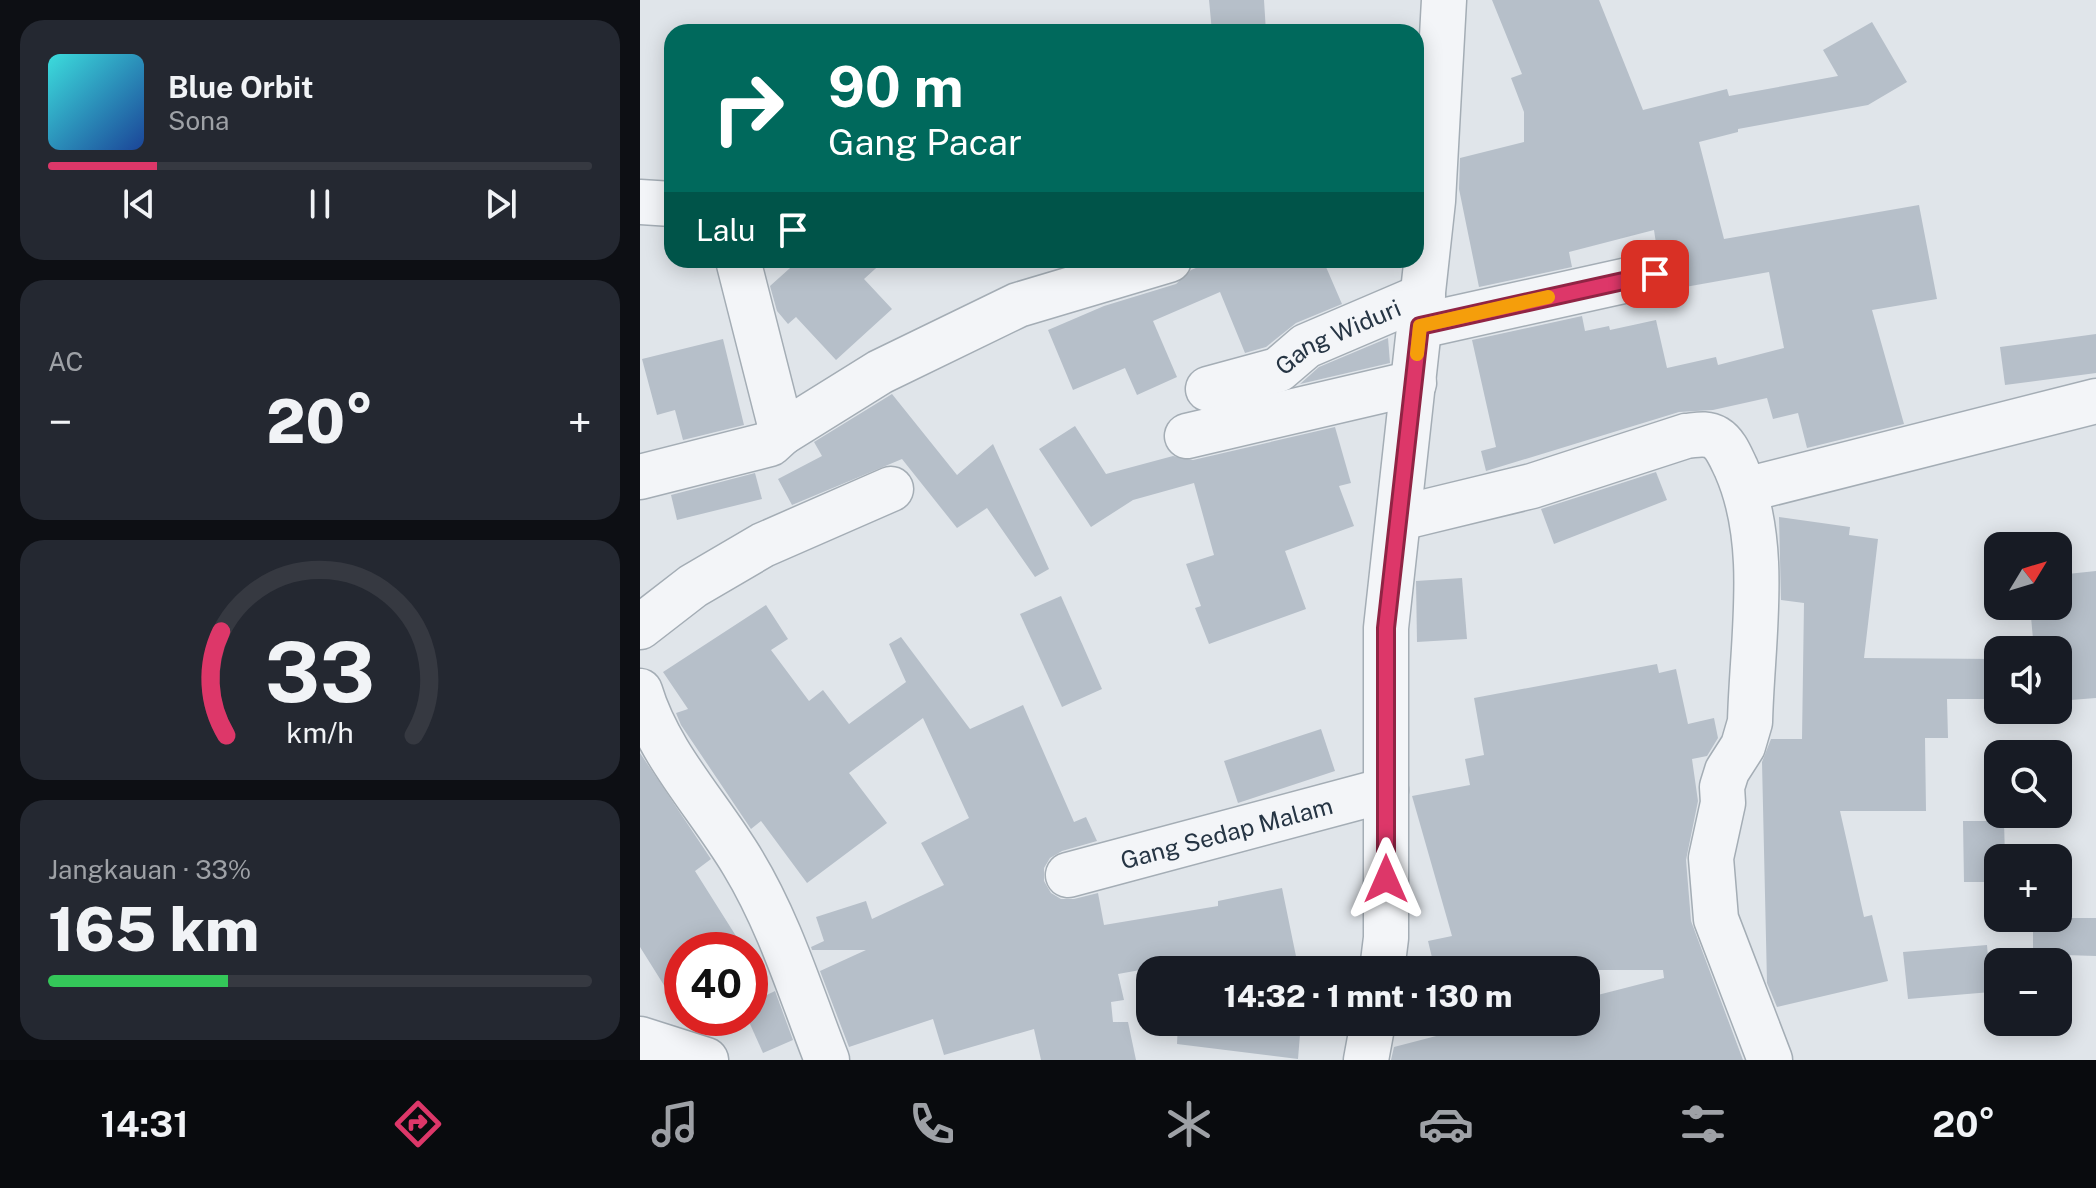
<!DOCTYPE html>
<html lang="id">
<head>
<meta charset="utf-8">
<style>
  :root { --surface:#171b24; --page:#242831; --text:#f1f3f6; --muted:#9ea1a6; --line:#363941; --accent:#dd3769 }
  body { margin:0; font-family:"Public Sans",sans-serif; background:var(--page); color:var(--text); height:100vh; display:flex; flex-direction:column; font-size:30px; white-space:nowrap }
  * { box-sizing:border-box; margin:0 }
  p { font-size:26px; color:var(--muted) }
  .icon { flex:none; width:44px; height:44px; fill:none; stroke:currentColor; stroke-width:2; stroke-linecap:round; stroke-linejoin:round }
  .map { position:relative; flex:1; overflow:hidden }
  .details { display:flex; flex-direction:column; gap:20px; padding:20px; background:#0d0f14; width:640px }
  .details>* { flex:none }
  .hud { position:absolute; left:24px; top:24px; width:760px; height:244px; border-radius:24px; box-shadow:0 4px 20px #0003; background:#00695c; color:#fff; overflow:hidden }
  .needle { width:52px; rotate:52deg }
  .controls { position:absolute; left:1344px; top:532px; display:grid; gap:16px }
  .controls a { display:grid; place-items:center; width:88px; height:88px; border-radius:16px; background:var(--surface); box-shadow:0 4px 20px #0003; font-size:40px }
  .speed { position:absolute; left:24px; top:932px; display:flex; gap:16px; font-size:40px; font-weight:700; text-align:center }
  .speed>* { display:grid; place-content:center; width:104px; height:104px; border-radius:50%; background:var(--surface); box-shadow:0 4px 20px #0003; line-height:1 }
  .speed .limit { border:12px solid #d22; background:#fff; color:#111 }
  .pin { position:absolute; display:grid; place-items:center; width:68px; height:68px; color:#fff; margin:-34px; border-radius:16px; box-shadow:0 4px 12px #0006 }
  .me { position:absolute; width:88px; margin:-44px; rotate:0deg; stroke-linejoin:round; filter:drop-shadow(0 0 6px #0008) }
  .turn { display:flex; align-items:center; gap:28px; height:168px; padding:0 32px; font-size:36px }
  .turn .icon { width:104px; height:104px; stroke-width:2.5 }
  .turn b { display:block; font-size:56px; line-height:68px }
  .then { display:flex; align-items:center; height:76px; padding:0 32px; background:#0003; gap:16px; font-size:30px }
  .big { font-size:60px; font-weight:800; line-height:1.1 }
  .details .card { flex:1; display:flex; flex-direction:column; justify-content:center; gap:12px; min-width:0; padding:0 28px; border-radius:24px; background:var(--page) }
  .details .dial { align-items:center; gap:0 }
  .dial svg { height:208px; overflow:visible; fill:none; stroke:var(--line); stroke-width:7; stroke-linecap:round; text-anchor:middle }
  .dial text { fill:var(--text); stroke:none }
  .song { display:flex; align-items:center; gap:24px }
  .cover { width:96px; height:96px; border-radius:12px; background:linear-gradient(135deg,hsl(180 70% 55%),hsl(220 70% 35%)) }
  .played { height:8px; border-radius:4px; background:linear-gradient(90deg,var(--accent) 20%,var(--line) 20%) }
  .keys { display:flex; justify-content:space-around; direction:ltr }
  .heat { display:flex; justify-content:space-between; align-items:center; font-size:44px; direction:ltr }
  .charge { height:12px; border-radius:6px; background:linear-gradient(90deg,#34c759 33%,var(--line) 0) }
  .trip { position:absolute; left:496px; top:956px; width:464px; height:80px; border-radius:24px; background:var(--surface); box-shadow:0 4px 20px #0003; font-weight:800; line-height:80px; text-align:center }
  .tab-bar { display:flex; height:128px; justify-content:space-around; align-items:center; background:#090b0e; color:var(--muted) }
  .tab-bar .icon { width:56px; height:56px }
  .tab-bar .current { color:var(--accent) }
  .tab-bar b { font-size:36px; color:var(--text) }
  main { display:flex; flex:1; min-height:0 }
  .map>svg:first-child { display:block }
  .building { fill:#b6bfc9 }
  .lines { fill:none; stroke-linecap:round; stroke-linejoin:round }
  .minor-casing { stroke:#a4adb5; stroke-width:47 }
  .tertiary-casing { stroke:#a4adb5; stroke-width:47 }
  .minor { stroke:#f3f5f8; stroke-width:44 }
  .tertiary { stroke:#f3f5f8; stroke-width:44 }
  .route-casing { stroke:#902444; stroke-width:20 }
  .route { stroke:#dd3769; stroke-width:14 }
  .slow { stroke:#f59e0b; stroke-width:14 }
  .labels { text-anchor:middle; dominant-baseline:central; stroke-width:8; stroke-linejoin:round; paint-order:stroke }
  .street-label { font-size:24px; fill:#263544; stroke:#eff4f7 }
</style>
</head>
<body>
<main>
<section class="details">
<div class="card">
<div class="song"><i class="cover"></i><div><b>Blue Orbit</b><p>Sona</p></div></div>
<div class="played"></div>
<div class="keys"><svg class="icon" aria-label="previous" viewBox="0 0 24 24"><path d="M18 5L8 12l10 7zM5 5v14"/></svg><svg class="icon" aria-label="pause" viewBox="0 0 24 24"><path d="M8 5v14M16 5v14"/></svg><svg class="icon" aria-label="next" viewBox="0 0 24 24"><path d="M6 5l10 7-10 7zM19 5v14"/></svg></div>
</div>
<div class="card"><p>AC</p>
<div class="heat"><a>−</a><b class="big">20°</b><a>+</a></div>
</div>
<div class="card dial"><svg viewBox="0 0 100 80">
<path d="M14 69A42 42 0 1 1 86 69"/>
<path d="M14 69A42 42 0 0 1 12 29" stroke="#dd3769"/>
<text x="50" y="56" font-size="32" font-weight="700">33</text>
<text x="50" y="72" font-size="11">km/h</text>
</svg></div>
<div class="card"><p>Jangkauan · 33%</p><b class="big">165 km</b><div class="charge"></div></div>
</section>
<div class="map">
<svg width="1456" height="1060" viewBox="0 0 1456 1060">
  <rect width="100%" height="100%" fill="#e0e5ea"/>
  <g class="building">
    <path d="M569 0H624L626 32H572Z"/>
    <path d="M852 0H959L1003 110 1087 89 1089 96 1198 76 1183 50 1232 22 1267 82 1228 105 1098 129V132L1059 142 1084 239 1279 205 1297 299 1232 310 1264 424 1167 448 1158 413 1133 419 1127 398 1073 410 1039 412 846 471 841 451 856 447 832 340 942 316 945 331 969 326 970 330 1016 320 1027 368 1076 357 1078 365 1144 348 1129 272 1034 289 1039 281V268L1033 257 1017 250 1014 230 929 252 932 267 839 287 819 189 820 158 884 142V112L871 78 882 74Z"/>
    <path d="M159 260H245L224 279 252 309 196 360 156 317 148 324 137 311 130 286Z"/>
    <path d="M567 260H683L702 304 656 323 626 347 605 353 580 292 513 321 537 377 497 395 485 368 433 390 408 330 464 306 536 284 551 270 568 263Z"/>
    <path d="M1456 334V373L1365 385 1360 347Z"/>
    <path d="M748 338 750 363 660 384 679 367Z"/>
    <path d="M83 339 104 425 43 440 35 410 17 415 2 359Z"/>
    <path d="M252 394 317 475 353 444 409 569 395 577 347 508 317 528 262 459 152 505 138 479 182 456 174 442Z"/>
    <path d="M435 426 466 474 533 456 553 460 695 427 711 483 699 486 714 526 645 551 666 609 569 644 555 608 561 606 546 564 574 555 554 483 493 500 451 527 399 449Z"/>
    <path d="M1016 472 1027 500 914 544 901 509Z"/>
    <path d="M115 473 122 499 37 520 31 495Z"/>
    <path d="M1139 517 1210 527 1209 535 1238 539 1224 658 1358 659V699H1307L1308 738H1285L1286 811H1200L1224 917 1232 915 1248 981 1137 1007 1127 983 1122 762 1131 739H1162L1164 603 1141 600Z"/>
    <path d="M1456 571V698L1418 701V650H1394L1390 606H1418V575Z"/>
    <path d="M822 578 827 639 777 642 776 581Z"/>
    <path d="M421 596 462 689 422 707 380 614Z"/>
    <path d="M126 605 148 639 131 650 169 701 183 690 209 724 266 682 249 644 261 637 330 729 383 705 434 822 446 817 457 841 422 851 410 858 404 868V881L411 893 421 899H434L458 893 464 925 578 906V901L642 888 658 966 636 970H552L550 961 478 974 484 1000 471 1002 473 1022H488L496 1060H401L394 1029 304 1055 293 1019 209 1047 180 971 226 950H172L171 947 184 941 176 917 226 901 232 919 304 885 281 843 329 818 283 718 209 773 247 823 167 883 121 821 111 829 41 725 36 713 48 709 23 672Z"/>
    <path d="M1017 664 1019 673 1036 669 1048 724 1074 718 1078 738 1067 756 1052 759 1058 801 1046 860 1051 921 1103 1060H751L754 1047 850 1022H946V998L1024 978 1023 970H795L788 941 812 936 772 796 830 785 825 759 844 755 834 698Z"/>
    <path d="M681 729 695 771 598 803 584 761Z"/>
    <path d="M0 753 71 859 55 871 96 936 78 950H42V1014L0 947Z"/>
    <path d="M1323 821H1364L1365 858H1358V882H1324Z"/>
    <path d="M1393 918H1456V956L1393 954Z"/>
    <path d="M1347 945 1351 992 1268 999 1263 952Z"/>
    <path d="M135 991 153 1040 123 1053 110 1024V1003Z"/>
    <path d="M538 1022H661L658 1059 537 1044Z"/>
  </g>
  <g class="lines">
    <g class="minor-casing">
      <g id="minor">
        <path d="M0 202 32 204"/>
        <path d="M780 326 1015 274"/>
        <path id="s1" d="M568 389 638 370 666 346 783 296"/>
        <path d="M142 433 240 372 378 305 529 260"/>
        <path d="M547 436 774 383"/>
        <path d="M0 477 130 444 142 433 98 260"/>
        <path d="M1105 490 1456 401"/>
        <path d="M760 518 892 486 1046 436C1057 435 1066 432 1076 438 1086 444 1091 458 1096 468 1130 545 1112 639 1110 722L1103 746 1087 771 1082 787 1083 803 1071 858 1076 919 1130 1060"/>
        <path d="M0 627 53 586 123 545 251 489"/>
        <path d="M0 691C19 755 69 806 103 863 140 924 161 994 187 1060"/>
        <path id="s2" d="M428 875 746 790"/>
        <path d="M0 1039 66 1060"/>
      </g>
    </g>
    <g class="tertiary-casing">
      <g id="tertiary">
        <path d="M742 970 746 938V628L793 201 804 0"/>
        <path d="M726 1060 733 1022"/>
      </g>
    </g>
    <use href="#minor" class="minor"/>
    <use href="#tertiary" class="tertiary"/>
  </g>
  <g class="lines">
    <g class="route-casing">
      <path id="route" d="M746 879V628L780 326 1015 274"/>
    </g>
    <use href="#route" class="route"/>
    <path class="slow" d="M777 354 780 326 908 297"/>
  </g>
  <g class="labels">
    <g class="street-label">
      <text stroke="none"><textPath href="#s1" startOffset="142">Gang Widuri</textPath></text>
      <text stroke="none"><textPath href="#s2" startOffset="164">Gang Sedap Malam</textPath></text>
    </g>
  </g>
</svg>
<div class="controls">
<a><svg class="needle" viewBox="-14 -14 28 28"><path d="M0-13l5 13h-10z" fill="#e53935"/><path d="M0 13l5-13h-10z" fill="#9ea1a6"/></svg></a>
<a><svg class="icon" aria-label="sound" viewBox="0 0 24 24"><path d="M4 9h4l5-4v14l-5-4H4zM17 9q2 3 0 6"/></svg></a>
<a><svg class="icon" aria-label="search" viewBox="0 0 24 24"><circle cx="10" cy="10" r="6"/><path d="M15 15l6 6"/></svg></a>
<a>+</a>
<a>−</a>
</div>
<div class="speed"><div class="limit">40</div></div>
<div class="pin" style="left:1015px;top:274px;background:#d93025"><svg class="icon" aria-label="arrive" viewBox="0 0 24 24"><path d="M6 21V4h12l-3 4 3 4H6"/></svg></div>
<svg class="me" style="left:746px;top:879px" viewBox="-20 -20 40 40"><path d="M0-17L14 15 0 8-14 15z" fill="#dd3769" stroke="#fff" stroke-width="4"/></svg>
<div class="trip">14:32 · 1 mnt · 130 m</div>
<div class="hud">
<div class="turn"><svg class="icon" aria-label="right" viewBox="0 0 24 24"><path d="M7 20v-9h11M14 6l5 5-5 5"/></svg><div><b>90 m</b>Gang Pacar</div></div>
<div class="then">Lalu<svg class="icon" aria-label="arrive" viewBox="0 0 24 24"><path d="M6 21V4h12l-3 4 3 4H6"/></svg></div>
</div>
</div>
</main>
<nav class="tab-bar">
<b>14:31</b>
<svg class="icon current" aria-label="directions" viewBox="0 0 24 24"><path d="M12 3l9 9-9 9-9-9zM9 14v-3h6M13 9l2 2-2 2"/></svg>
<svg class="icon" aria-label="music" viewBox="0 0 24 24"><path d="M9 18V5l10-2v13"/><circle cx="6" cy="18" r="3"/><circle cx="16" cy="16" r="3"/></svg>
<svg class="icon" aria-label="phone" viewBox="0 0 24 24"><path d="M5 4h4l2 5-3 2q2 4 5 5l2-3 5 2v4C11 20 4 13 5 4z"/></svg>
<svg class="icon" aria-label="climate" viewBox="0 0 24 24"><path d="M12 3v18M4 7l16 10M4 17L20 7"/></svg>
<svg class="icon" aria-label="car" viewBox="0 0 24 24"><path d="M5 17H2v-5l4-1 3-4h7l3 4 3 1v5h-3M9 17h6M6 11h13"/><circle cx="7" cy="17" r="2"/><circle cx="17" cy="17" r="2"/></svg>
<svg class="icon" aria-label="filters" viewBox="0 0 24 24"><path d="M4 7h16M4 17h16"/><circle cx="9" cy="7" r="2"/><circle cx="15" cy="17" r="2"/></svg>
<b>20°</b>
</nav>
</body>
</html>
